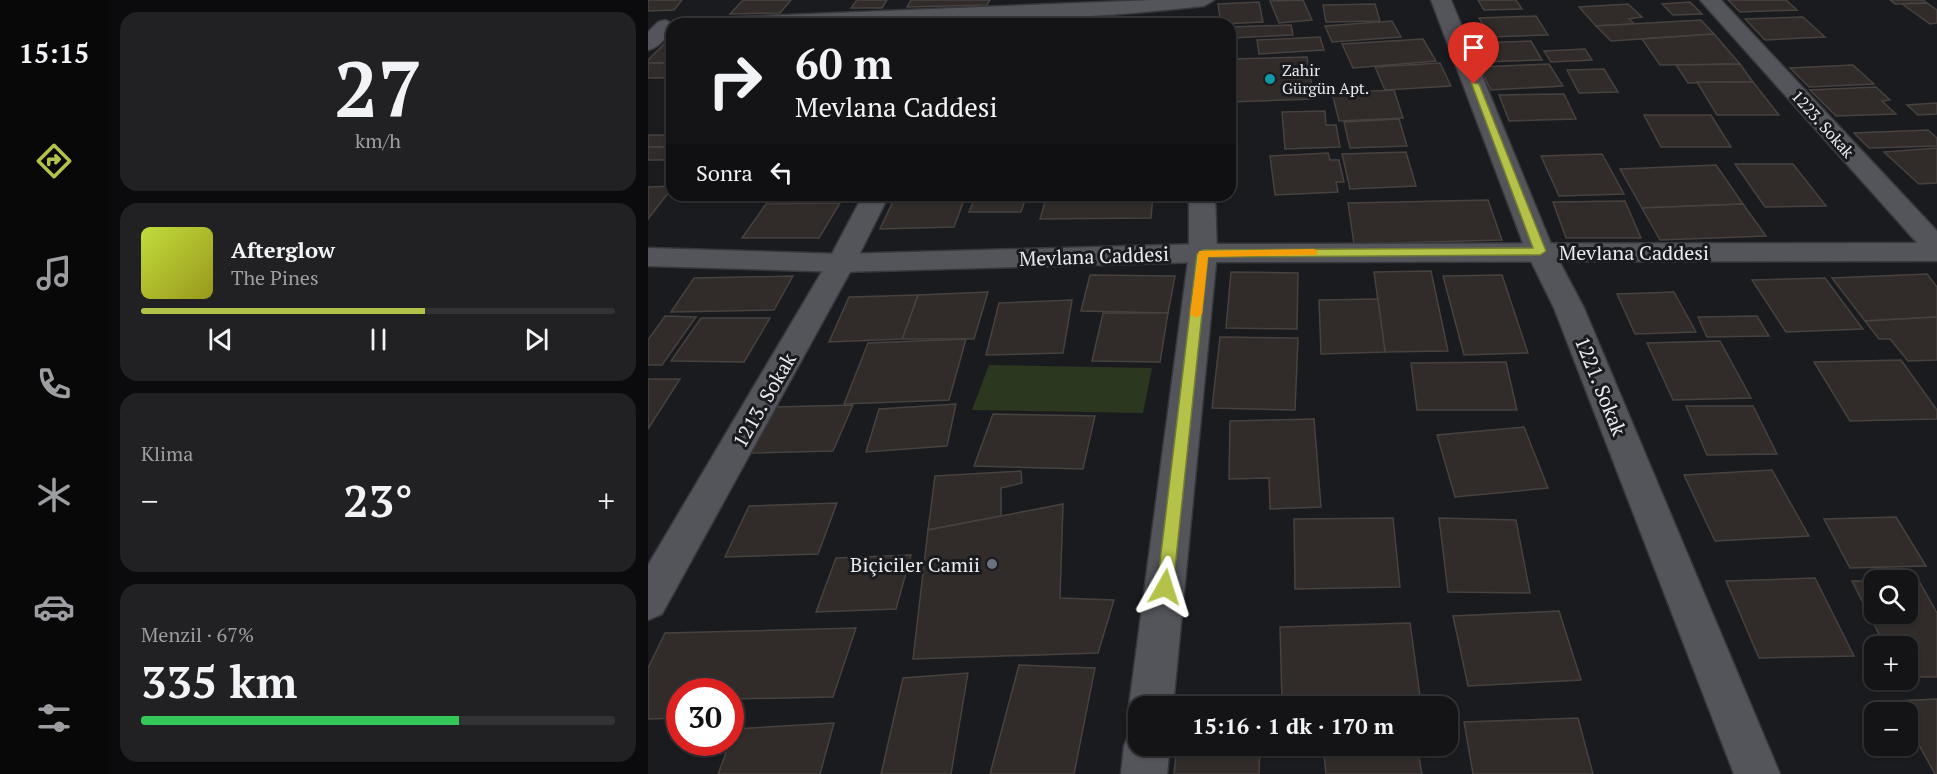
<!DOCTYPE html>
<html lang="tr">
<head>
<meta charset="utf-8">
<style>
  :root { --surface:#141417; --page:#212124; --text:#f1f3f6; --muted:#9d9ea1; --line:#333336; --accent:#b5c24a }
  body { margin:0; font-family:"PT Serif",serif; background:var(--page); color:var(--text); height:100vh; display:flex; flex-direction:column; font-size:22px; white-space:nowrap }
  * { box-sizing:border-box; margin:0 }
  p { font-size:20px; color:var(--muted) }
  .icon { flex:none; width:33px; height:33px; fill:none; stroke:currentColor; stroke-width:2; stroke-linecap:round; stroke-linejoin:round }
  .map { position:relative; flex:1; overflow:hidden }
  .details { display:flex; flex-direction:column; gap:12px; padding:12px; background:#0b0b0d; width:540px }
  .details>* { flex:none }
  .hud { position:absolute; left:18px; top:18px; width:570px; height:183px; border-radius:18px; box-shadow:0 2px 4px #0004,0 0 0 2px var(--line); background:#141417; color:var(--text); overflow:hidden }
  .tools { position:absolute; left:1216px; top:570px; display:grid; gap:12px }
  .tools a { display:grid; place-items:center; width:54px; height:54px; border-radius:12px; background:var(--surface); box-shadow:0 2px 4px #0004,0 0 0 2px var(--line); font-size:30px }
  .speed { position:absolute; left:18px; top:678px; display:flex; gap:12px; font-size:30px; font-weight:700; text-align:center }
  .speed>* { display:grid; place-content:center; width:78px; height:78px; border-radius:50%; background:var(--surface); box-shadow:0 2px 4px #0004,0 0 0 2px var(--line); line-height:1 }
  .speed .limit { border:9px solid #d22; background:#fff; color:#111 }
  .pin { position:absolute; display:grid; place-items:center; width:51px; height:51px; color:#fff; margin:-62px -26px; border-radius:50% 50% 50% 0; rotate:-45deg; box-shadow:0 0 6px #0007 }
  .pin .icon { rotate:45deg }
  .me { position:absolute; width:66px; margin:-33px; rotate:6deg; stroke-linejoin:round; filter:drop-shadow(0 0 4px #0008) }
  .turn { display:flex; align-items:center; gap:21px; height:126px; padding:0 30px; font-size:27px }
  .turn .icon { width:78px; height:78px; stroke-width:2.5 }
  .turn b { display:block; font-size:42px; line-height:51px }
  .then { display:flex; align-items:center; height:57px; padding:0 30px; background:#0003; gap:12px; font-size:22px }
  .big { font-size:45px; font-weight:600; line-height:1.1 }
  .details .tile { flex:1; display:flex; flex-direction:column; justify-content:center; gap:9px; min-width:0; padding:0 21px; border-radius:18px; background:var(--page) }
  .details .dial { align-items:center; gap:0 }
  .dial b { font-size:78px; line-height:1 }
  .song { display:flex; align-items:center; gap:18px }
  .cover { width:72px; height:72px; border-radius:9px; background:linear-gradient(135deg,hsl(70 70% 55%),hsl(60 70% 35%)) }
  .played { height:6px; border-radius:3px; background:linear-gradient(90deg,var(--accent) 60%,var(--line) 60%) }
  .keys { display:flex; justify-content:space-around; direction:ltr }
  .heat { display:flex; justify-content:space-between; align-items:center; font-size:33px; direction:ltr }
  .charge { height:9px; border-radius:4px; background:linear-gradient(90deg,#34c759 67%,var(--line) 0) }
  .trip { position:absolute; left:480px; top:696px; width:330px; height:60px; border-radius:18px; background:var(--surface); box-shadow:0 2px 4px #0004,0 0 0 2px var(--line); font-weight:600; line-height:60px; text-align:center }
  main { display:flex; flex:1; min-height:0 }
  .dock { display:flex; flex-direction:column; width:108px; justify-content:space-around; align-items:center; background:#080809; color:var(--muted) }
  .dock .icon { width:42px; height:42px }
  .dock .active { color:var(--accent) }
  .dock b { font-size:27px; color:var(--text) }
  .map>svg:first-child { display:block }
  .green { fill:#2b371e }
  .building { fill:#312c29; stroke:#47423f; stroke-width:1.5 }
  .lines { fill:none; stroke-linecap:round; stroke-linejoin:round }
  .street-casing { stroke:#37383b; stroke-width:3 }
  .secondary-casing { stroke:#37383b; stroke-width:3 }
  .street { fill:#54555b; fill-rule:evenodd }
  .secondary { fill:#54555b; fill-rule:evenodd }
  .route { fill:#b5c24a; stroke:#767e30; stroke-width:1.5 }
  .slow { fill:#f59e0b }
  .culture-dot { fill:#0f9aa8; stroke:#1a1b1f; stroke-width:2 }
  .worship-dot { fill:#6b7280; stroke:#1a1b1f; stroke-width:2 }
  .labels { text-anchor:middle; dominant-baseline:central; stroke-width:6; stroke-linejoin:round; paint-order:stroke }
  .far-poi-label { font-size:16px; fill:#eaebee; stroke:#1a1b1f; text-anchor:start }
  .far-street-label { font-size:16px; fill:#eaebee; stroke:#1a1b1f }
  .street-label { font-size:20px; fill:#eaebee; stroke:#1a1b1f }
  .poi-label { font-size:20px; fill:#eaebee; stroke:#1a1b1f; text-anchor:end }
</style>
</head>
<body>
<main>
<nav class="dock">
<b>15:15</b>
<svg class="icon active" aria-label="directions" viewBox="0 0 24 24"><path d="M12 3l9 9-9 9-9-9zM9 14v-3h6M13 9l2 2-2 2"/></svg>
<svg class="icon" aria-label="music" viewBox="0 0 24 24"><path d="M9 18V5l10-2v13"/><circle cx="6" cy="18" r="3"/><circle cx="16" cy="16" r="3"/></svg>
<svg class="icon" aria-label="phone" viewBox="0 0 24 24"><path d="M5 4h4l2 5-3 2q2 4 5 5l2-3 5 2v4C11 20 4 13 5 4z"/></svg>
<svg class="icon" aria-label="climate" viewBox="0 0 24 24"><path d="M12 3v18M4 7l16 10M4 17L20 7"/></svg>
<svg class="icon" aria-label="car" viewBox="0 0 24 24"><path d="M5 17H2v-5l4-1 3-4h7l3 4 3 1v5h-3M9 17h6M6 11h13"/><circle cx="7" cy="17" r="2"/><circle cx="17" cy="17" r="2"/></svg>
<svg class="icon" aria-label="filters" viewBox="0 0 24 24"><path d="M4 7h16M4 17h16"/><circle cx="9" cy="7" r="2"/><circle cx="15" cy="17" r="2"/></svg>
</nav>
<section class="details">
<div class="tile dial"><b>27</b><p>km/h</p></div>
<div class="tile">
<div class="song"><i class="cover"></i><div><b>Afterglow</b><p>The Pines</p></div></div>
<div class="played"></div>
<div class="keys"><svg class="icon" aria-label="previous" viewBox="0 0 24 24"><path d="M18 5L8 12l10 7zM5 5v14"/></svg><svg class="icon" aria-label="pause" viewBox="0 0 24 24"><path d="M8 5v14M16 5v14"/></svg><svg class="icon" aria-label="next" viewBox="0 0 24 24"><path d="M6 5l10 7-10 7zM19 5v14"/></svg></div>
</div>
<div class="tile"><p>Klima</p>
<div class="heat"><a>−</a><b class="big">23°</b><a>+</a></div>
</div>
<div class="tile"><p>Menzil · 67%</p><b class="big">335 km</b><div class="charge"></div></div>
</section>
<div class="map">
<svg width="1289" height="774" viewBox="0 0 1289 774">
  <rect width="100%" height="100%" fill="#1a1b1f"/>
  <path class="green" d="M341 365 504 368 495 413 324 410Z"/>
  <g class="building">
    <path d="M0 0H34L26 10 0 11Z"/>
    <path d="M95 0H143L132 13 82 14Z"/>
    <path d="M209 0H239L234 8H203Z"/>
    <path d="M263 0H342L339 5 259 7Z"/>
    <path d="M655 0 664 20 631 23 622 1Z"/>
    <path d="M830 0H868L874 9 836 10Z"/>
    <path d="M1080 0H1138L1149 10 1092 12Z"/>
    <path d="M1242 0H1275L1279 3 1247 4Z"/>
    <path d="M611 2 615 22 573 24 570 4Z"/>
    <path d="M1042 2 1054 14 1025 15 1014 4Z"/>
    <path d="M1279 3 1289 10V23L1282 24 1254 4Z"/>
    <path d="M727 4 732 21 678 22 675 5Z"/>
    <path d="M980 4 994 17 981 19 987 24 948 26 931 7Z"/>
    <path d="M888 16 900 35 842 37 831 18Z"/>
    <path d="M1155 17 1177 37 1117 40 1097 19Z"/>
    <path d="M1053 20 1066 34 963 41 948 26Z"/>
    <path d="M429 21 428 24H391L392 22Z"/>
    <path d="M744 21 753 37 684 42 677 26Z"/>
    <path d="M643 25 645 35 582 38V27Z"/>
    <path d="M1066 34 1092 64 1012 65 994 39Z"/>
    <path d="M24 36V63H0V60Z"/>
    <path d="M672 37 676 50 611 54 609 40Z"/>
    <path d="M775 39 788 61 705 68 694 44Z"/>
    <path d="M883 41 894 60 835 62 826 43Z"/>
    <path d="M937 49 944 60 903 62 896 51Z"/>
    <path d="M659 57 666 99 582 102V59Z"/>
    <rect x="0" y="63" width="24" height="15"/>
    <path d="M792 63 803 86 737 90 727 67Z"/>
    <path d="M901 64 915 86 843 90 831 67Z"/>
    <path d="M1092 64 1105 82 1040 83 1028 65Z"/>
    <path d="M1205 65 1226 84 1161 87 1142 68Z"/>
    <path d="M956 69 970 92 931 93 919 70Z"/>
    <path d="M1049 82H1105L1131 115H1069Z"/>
    <path d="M1228 87 1242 100 1234 101 1248 114 1188 116 1162 90Z"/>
    <path d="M746 90 755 118 691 121 684 93Z"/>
    <path d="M916 94 928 119 861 121 851 95Z"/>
    <path d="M1289 103V114L1270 115 1259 105Z"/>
    <path d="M677 111 678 125H688L692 147 637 149 634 112Z"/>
    <path d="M996 115H1063L1083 147H1013Z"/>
    <path d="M751 119 759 146 702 148 696 122Z"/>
    <path d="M1280 130 1289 138V146L1221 148 1206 133Z"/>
    <rect x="0" y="135" width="24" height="12"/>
    <rect x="0" y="147" width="24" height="13"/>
    <path d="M1289 148V183L1271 184 1236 152Z"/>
    <path d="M758 152 768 186 702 189 694 154Z"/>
    <path d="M680 153 682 160H691L696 182H688L690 192 627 195 622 156Z"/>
    <path d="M954 154 976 194 911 196 893 156Z"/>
    <path d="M1087 164H1145L1178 206 1117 207Z"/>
    <path d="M1068 165 1095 204 994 208 972 169Z"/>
    <path d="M24 186V188L0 219V187Z"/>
    <path d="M248 195H318L306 227 232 229Z"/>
    <path d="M328 195H379L373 212H321Z"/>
    <path d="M399 195H505L503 218 392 219Z"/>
    <path d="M840 200 854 240 706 244 700 203Z"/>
    <path d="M977 201 993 238H918L905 202Z"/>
    <path d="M192 203 171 238H94L118 204Z"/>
    <path d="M1095 204 1118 236 1012 240 994 208Z"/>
    <path d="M783 271 800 351 737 352 726 272Z"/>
    <path d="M583 272 650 273 649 329 578 328Z"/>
    <path d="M1279 274 1289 287V317L1217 321 1184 278Z"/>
    <path d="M442 275 527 276 520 313 433 311Z"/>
    <path d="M854 275 880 353 816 355 795 276Z"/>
    <path d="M145 276 126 310 23 312 46 278Z"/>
    <path d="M1177 278 1215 329 1138 332 1104 280Z"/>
    <path d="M340 292 326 339H254L270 295Z"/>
    <path d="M1026 292 1048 332 987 334 969 294Z"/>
    <path d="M270 295 254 339 181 342 201 297Z"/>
    <path d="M730 299 737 352 673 354 671 300Z"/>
    <path d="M424 300 415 353 338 355 351 303Z"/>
    <path d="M455 313H520L512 362 444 361Z"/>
    <path d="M17 316 48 317 14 365H0V340Z"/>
    <path d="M1109 316 1121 336 1059 337 1050 317Z"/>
    <path d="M1289 317V360L1260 361 1242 339H1231L1217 321Z"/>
    <path d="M53 318H122L96 362 23 361Z"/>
    <path d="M572 337 650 338 647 410 564 408Z"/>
    <path d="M318 339 301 400 196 404 220 343Z"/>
    <path d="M1072 341 1103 398 1025 400 999 343Z"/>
    <path d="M1253 360 1289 410V419L1202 421 1166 362Z"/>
    <path d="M858 362 869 410H769L763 363Z"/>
    <path d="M0 379H32L0 429Z"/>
    <path d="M308 404 299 446 218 452 231 409Z"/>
    <path d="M205 405 185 451 102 453 125 407Z"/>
    <path d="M1038 406H1105L1129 454 1059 455Z"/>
    <path d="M345 414 447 416 435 469 326 466Z"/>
    <path d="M666 419 673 507 622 509 621 478 581 479 582 421Z"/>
    <path d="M876 427 900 488 807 497 789 435Z"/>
    <path d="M1124 470 1161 536 1067 541 1036 475Z"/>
    <path d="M373 471 374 483 353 488V516L280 530 287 476Z"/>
    <path d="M189 503 170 554 77 557 101 506Z"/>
    <path d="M415 504 412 598 466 600 450 653 265 659 280 530Z"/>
    <path d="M1248 517 1278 566 1202 568 1176 519Z"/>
    <path d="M745 518 752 587 647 589 646 519Z"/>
    <path d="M791 518 868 520 882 593 800 592Z"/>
    <path d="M263 555 248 609 168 612 188 558Z"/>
    <path d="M1167 578 1206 656 1111 658 1078 581Z"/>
    <path d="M1204 581H1227V614H1260V581H1271L1289 613V677H1260V646H1237Z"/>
    <path d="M911 611 933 680 820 686 805 616Z"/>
    <path d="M762 623 772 696 634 700 632 627Z"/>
    <path d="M208 628 185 697 82 699V692H32V718L0 719V668L17 633Z"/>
    <path d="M371 665 447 668 426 774H342Z"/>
    <path d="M320 673 303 774H233L255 678Z"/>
    <path d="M1289 699V774H1287L1260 725V712H1253L1247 701Z"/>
    <path d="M930 718 945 774H825L816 722Z"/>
    <path d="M186 723 172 774H70L87 729Z"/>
    <path d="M529 746H612L611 774H526Z"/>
    <path d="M675 746H769L774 774H678Z"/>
  </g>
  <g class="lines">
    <g class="street-casing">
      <g id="street">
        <path d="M505 0H566L556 6C390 25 222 24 55 24L58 20 65 18Z"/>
        <path d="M783 0H803L906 251 936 308 1132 774H1086L906 308 878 251Z"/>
        <path d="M1052 0H1073L1289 231V256L1279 254Z"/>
        <path d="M17 20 26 24C22 33 13 47 0 50V32L10 22Z"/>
        <path d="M215 195H241L207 263 14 614 0 620V565L179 263Z"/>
        <path d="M541 195H567L569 253 525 706H490V722L481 706 541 253Z"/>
        <path d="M490 727V746H522L519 774H473L476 746 483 730Z"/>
      </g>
    </g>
    <g class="secondary-casing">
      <path id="secondary" d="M1289 243V261L555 262 193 272 0 266V248L193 254 555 244Z"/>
    </g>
    <use href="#street" class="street"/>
    <use href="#secondary" class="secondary"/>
  </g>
  <path class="route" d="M823 82 831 84 898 251 892 255 560 257 525 587 523 592H511L509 587 549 254 555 250 885 248Z"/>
  <path class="slow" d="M665 249 669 250V255L560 257 554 314 548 318 542 314 551 251Z"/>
  <circle class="culture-dot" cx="622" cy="79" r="6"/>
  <circle class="worship-dot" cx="344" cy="564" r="6"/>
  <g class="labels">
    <g class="far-poi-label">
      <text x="634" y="70">Zahir<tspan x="634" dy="18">Gürgün Apt.</tspan></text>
    </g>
    <g class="far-street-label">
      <text transform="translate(1175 124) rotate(48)">1223. Sokak</text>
    </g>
    <g class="street-label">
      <text x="986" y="252">Mevlana Caddesi</text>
      <text transform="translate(446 256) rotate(-2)">Mevlana Caddesi</text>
      <text transform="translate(953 386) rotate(68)">1221. Sokak</text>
      <text transform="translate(116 400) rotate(-60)">1213. Sokak</text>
    </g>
    <g class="poi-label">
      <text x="332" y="564">Biçiciler Camii</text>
    </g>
  </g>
</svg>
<div class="tools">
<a><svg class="icon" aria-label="search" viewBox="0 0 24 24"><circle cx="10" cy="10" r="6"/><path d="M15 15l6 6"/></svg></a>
<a>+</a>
<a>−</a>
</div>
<div class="speed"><div class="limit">30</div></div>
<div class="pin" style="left:826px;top:84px;background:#d93025"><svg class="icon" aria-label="arrive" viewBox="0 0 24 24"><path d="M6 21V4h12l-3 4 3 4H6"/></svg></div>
<svg class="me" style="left:517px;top:587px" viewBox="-20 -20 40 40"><path d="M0-17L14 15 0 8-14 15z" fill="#b5c24a" stroke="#fff" stroke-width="4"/></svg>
<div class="trip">15:16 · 1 dk · 170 m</div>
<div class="hud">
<div class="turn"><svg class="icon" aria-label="right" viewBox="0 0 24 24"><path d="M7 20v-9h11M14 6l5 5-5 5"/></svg><div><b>60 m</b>Mevlana Caddesi</div></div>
<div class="then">Sonra<svg class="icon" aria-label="left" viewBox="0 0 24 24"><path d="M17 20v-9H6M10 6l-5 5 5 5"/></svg></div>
</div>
</div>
</main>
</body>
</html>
